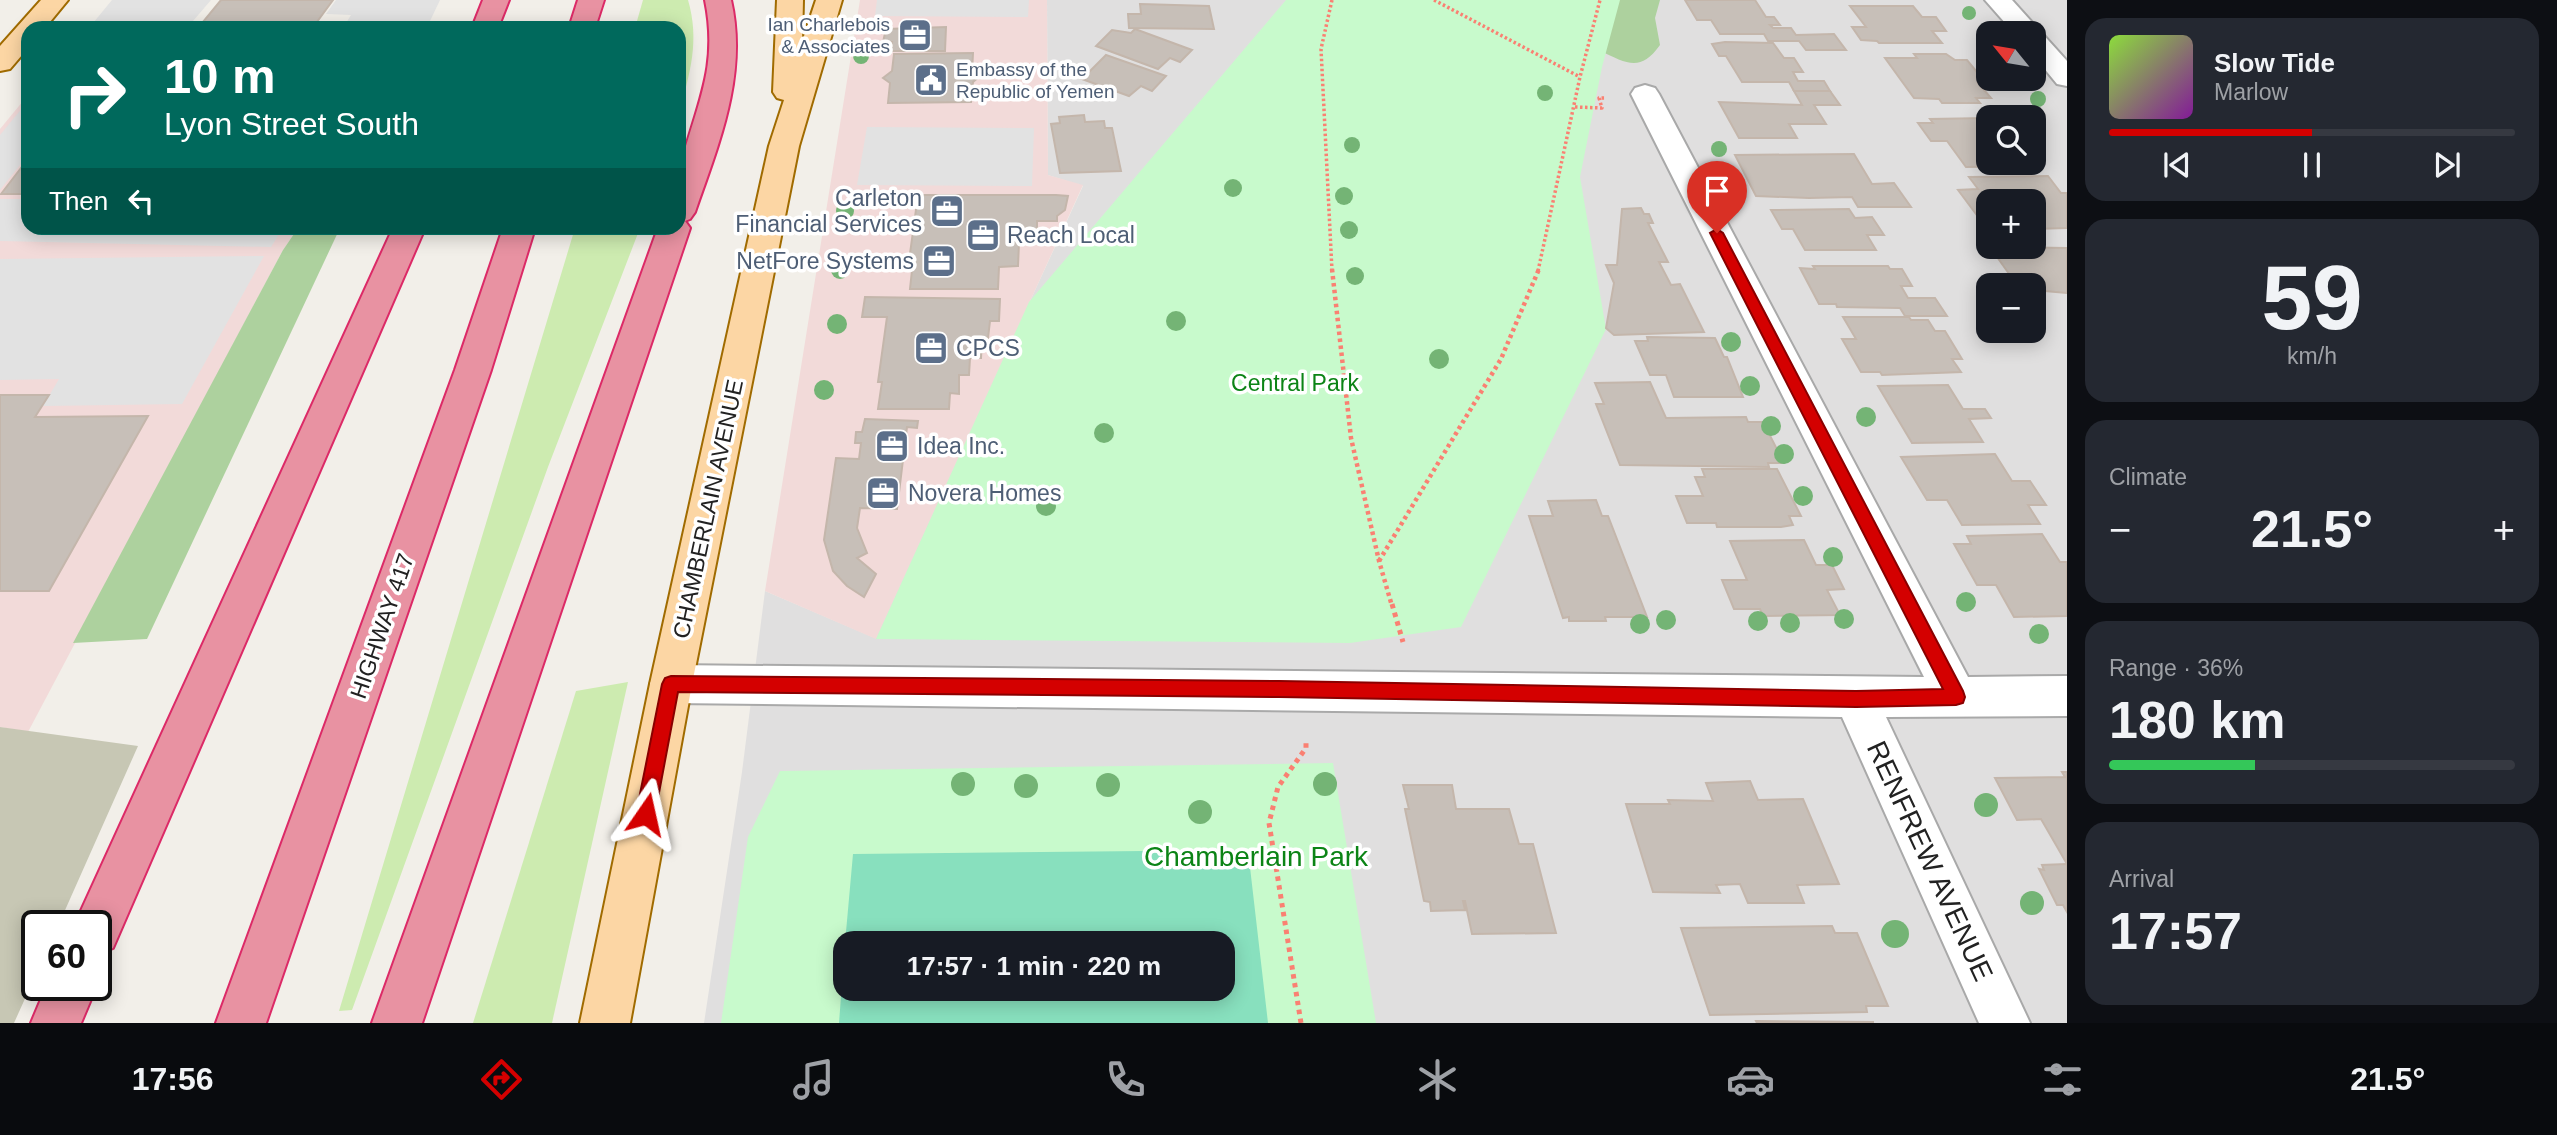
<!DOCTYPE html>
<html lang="en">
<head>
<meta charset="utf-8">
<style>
  :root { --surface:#171b24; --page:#242831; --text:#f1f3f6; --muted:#9ea1a6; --line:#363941; --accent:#d40000 }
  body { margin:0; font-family:Helvetica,sans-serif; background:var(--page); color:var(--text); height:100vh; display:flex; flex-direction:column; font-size:26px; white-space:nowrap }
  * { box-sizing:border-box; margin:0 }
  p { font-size:23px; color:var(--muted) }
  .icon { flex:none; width:38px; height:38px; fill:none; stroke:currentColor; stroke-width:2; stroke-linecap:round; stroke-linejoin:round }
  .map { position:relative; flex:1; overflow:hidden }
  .drawer { display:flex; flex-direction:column; gap:18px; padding:18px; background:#0d0f14; width:490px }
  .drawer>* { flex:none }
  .top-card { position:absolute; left:21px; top:21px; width:665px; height:214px; border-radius:21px; box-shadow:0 4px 18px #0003; background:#00695c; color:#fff; overflow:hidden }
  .needle { width:46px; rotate:300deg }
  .fabs { position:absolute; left:1976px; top:21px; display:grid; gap:14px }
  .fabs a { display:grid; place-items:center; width:70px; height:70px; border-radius:14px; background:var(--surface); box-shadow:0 4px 18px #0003; font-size:35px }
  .speed { position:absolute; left:21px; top:910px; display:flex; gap:14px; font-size:35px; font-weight:700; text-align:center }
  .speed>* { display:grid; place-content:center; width:91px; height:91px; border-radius:50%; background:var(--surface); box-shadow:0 4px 18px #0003; line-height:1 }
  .speed .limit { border:4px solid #111; border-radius:10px; background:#fff; color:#111 }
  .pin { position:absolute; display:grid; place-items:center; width:60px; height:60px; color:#fff; margin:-72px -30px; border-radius:50% 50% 50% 0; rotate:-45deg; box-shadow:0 0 7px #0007 }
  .pin .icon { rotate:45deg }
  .me { position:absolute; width:77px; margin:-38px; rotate:11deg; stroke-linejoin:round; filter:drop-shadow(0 0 5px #0008) }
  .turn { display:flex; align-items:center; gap:24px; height:147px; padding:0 28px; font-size:32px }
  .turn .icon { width:91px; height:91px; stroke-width:2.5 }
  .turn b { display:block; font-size:49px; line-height:60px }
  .then { display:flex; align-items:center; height:66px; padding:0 28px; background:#0003; gap:14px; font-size:26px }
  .big { font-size:52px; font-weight:800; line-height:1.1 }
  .drawer .tile { flex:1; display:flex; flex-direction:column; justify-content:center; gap:10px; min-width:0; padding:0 24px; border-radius:21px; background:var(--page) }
  .drawer .dial { align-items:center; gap:0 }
  .dial b { font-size:91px; line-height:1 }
  .song { display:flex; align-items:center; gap:21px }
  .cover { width:84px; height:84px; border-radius:10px; background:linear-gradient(135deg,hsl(90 70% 55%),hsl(290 70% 35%)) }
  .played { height:7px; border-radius:4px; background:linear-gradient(90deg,var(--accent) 50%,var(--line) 50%) }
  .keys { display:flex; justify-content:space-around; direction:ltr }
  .heat { display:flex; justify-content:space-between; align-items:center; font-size:38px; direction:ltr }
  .charge { height:10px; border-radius:5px; background:linear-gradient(90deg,#34c759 36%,var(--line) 0) }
  .trip { position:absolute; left:833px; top:931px; width:402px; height:70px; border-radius:21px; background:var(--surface); box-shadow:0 4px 18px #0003; font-weight:800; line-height:70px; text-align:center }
  .tab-bar { display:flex; height:112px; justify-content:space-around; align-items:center; background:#090b0e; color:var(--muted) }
  .tab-bar .icon { width:49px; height:49px }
  .tab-bar .current { color:var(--accent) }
  .tab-bar b { font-size:32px; color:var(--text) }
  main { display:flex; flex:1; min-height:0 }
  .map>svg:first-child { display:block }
  .residential { fill:#e0dfdf; fill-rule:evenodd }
  .commercial { fill:#f2dad9 }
  .construction { fill:#c7c7b4 }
  .grass { fill:#cdebb0 }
  .forest { fill:#add19e }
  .park { fill:#c8facc; fill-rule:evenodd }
  .pitch { fill:#88e0be }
  .parking { fill:#e2e2e2 }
  .building { fill:#c7bfb8; stroke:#c4b6ab; stroke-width:2 }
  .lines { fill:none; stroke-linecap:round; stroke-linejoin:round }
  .minor-casing { stroke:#a9a9a9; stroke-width:4 }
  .primary-casing { stroke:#a06b00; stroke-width:4 }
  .motorway-casing { stroke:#dc2a67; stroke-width:4 }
  .path-far2 { stroke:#fa8072; stroke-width:3.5; stroke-dasharray:2.5 2.5; stroke-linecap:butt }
  .path-far1 { stroke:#fa8072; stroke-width:4.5; stroke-dasharray:3.5 3.5; stroke-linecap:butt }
  .path { stroke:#fa8072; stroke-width:5; stroke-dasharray:4.5 4.5; stroke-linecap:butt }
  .minor { fill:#fff; fill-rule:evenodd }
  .primary { fill:#fcd6a4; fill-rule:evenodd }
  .motorway { fill:#e892a2; fill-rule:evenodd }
  .tree { fill:#74b475 }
  .route { fill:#d40000; stroke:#8a0000; stroke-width:2 }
  .labels { text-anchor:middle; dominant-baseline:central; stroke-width:7; stroke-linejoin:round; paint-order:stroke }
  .far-service-label { font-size:19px; fill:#4e5e75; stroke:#fff; text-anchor:end }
  .service-label { font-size:23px; fill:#4e5e75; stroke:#fff; text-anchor:start }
  .park-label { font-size:23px; fill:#0c8416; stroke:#fff }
  .street-label { font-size:23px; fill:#222; stroke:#fff }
  .near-park-label { font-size:28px; fill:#0c8416; stroke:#fff }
  .near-street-label { font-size:28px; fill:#222; stroke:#fff }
</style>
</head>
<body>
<main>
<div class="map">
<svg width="2067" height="1023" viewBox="0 0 2067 1023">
  <rect width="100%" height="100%" fill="#f2efe9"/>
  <path class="residential" d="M1047 0H2067V1023H704L742 772 765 591 875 638 1083 186 1048 175ZM1988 33H2034V79H1988ZM1988 117H2034V163H1988ZM1988 201H2034V247H1988ZM1988 285H2034V331H1988ZM845 943H1223V989H845Z"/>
  <g class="commercial">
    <path d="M860 0H1047L1048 175 1083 185 876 639 765 591Z"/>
    <path d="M28 95V228H306L296 231 283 250 28 732 0 727V129Z"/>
  </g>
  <path class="construction" d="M0 727 138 746 58 926H37V972L14 1023H0Z"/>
  <g class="grass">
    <path d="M643 0H688C700 41 690 73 679 113V28H635Z"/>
    <path d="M575 228H640L548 467 352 1010 339 1011Z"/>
    <path d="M628 682 552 1023H473L576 691Z"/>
  </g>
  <g class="forest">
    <path d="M1591 0H1660L1655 18 1660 45C1640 73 1627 63 1600 51Z"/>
    <path d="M306 228H340L147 639 73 643 283 250 296 231Z"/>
  </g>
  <g class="park">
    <path d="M1286 0H1620L1602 67 1580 177 1606 329 1461 627 1350 643 876 639 1029 302Z"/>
    <path d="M1333 763 1376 1023H721L748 837 780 771ZM845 943H1223V989H845Z"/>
  </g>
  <path class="pitch" d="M1248 850 1268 1023H839L845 944V989H1223V943H845L853 854Z"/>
  <g class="parking">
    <path d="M112 0H211L187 28H89Z"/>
    <path d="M336 0H440L430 21 416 22 409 28H343L351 15 326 14Z"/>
    <path d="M877 0H1029L1028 17 875 16Z"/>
    <path d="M28 101V155L0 190V135Z"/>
    <path d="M867 127 1034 128 1032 186 857 185Z"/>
    <path d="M0 199H28V228H283L271 247 0 241Z"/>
    <path d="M264 256 182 404 43 406 59 379 0 380V259Z"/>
  </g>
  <g class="building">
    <path d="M221 0H333L314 26H336L335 28H198Z"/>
    <path d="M1685 0H1755L1766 17H1774L1780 25H1770L1773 28H1791L1796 35 1834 34 1846 50H1806L1799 41H1768L1764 34H1720L1711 20H1697Z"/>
    <path d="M1140 4 1209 6 1214 29 1129 28 1128 14H1141Z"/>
    <path d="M1850 6H1913L1922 17H1936L1946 31H1932L1942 43H1879L1877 41 1861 40 1852 27H1866Z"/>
    <path d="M946 27 945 51H891L892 42H883L886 29Z"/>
    <path d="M1135 29 1192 50 1180 62 1170 58 1158 69 1096 46 1112 30 1131 33Z"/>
    <path d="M1725 42 1773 43 1784 58H1794L1803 72H1793L1798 81H1824L1830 91H1794L1789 82H1742L1726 56H1719L1712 44Z"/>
    <path d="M973 53 972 73 979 77 973 82 971 102 888 103 890 83 883 78 892 71 894 54Z"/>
    <path d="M1914 54H1946L1955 60H1967L1986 83H1978L1991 98H1976L1980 103H1942L1939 99 1914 98 1885 58H1917Z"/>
    <path d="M1106 55 1166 76 1152 91 1141 86 1129 96 1082 79Z"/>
    <path d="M1794 91H1830L1840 105H1814L1826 124H1789L1797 138H1739L1719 102 1802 105Z"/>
    <path d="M1084 115 1085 122 1104 121 1105 128H1112L1121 171 1060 173 1051 124 1060 123 1059 117Z"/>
    <path d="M1988 118V163H2034V157L2041 166 1966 167 1947 141H1931L1918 123H1933L1930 119Z"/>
    <path d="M1854 154 1872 184 1894 183 1911 207H1858L1852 197 1809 198 1756 196 1735 155Z"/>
    <path d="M28 159V194H1Z"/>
    <path d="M2048 176 2061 193H2067V228L2034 229V201H1988V226L1982 222 1958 190 1978 189 1969 177Z"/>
    <path d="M918 195H1056L1068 196 1065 210 1057 216V221H1037V242L1019 243 1018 266 999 267 998 289H910L913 261H909Z"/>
    <path d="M1641 208 1644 214H1649L1653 223H1648L1668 262H1659L1671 285 1680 284 1704 332 1614 335 1606 328 1614 283 1606 265H1617L1622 209Z"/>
    <path d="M1849 209 1855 218 1872 217 1884 235H1867L1876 250H1805L1793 229H1782L1771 210Z"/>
    <path d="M1990 247 2067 248V293L2034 290V285H2017Z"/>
    <path d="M1813 266H1888L1890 269H1902L1912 286H1901L1908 298H1935L1947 316H1905L1900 308 1837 307 1836 304H1819L1800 268 1815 269Z"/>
    <path d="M865 297 1000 299 999 321H990L988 338H982L981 358H970L969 375H959V394L950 393 949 409H878L882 382H878L887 317H862Z"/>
    <path d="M1843 317H1909L1911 320H1928L1935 331H1945L1962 359H1952L1961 372 1882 375 1880 372H1861L1842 339H1856Z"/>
    <path d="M1647 337 1715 338 1724 357H1727L1743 397H1674L1666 375H1650L1635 341H1648Z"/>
    <path d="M1650 382 1666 418 1746 417 1748 422H1763L1784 463H1768L1769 467 1620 465 1596 404H1604L1595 383Z"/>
    <path d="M1948 385 1963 409H1985L1991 418 1969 419 1983 442 1912 443 1878 386Z"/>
    <path d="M0 395H49L35 417 148 416 49 591H0Z"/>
    <path d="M865 419 918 421 917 428 907 427 897 509 860 508 857 528 867 553 857 558 876 574 864 597 847 586 833 571 824 540 836 458 859 459 861 443H855L856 432H862Z"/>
    <path d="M1995 454 2012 481H2030L2046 505H2028L2040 524 1962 525 1947 500H1927L1901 457Z"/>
    <path d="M1702 469H1777L1801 516H1789L1793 525 1781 527H1717L1716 523H1687L1676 496H1703L1695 477H1705Z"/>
    <path d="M1596 500 1602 516H1608L1647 617H1605L1606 621H1569V617L1563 618 1529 516H1553L1548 501Z"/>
    <path d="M2042 534 2060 562H2067V616L2014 617 1996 585H1977L1954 544H1971L1967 536Z"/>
    <path d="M1804 540 1816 565H1832L1844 589 1827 590 1840 615 1763 616 1760 609H1734L1722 580H1747L1730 541Z"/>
    <path d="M2062 772H2067V864L2041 819 2017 820 1995 778 2065 777Z"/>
    <path d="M1750 781 1758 800 1803 799 1839 884 1797 885 1804 903H1748L1740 884 1716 885 1720 893 1653 892 1626 804H1670L1668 800 1713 801 1706 783Z"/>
    <path d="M1403 785H1452L1456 809H1509L1519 844H1533L1556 933 1472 934 1465 901H1463L1465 910 1431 911 1430 902 1424 901 1405 809H1409Z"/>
    <path d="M2067 864V912L2063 905H2057L2039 869 2044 870 2042 865Z"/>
    <path d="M1832 926 1835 933H1857L1888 1006H1866L1867 1012 1710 1015 1681 928Z"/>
    <path d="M1756 1021 1873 1022V1023H1757Z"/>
  </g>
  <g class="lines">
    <g class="minor-casing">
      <g id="minor">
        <path d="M1985 0H2012L2067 61V86L2057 84 2034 56V33H2014Z"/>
        <path d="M1645 85 1655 88 1659 94 1968 677 2067 676V716L1886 717 2030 1023H1979L1842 717 671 703 656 698 650 684 656 670 671 665 1924 677 1631 94 1635 88Z"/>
      </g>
    </g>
    <g class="primary-casing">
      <g id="primary">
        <path d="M41 0H68L45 28H28V48L10 69 0 71V46Z"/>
        <path d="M777 0H803L802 42 816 0H842L799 146 692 684 630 1023H580L650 684 769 146 784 100 777 98 773 92Z"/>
      </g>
    </g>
    <g class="motorway-casing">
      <g id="motorway">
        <path d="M483 0H509L498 28H472Z"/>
        <path d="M578 0H604L595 28H569Z"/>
        <path d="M705 0H731C748 74 719 143 695 212L690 219 685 221 690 228 422 1023H372L658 228H679C679 209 675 186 680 168 696 105 719 68 705 0Z"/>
        <path d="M393 228H425L113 948 96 955V926H74Z"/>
        <path d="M503 228H535L491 370 266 1023H216L455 370Z"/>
        <path d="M96 983 97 985 81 1023H31L47 985Z"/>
      </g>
    </g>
    <g class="path-far2">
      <path d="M1434 0 1580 77"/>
      <path d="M1575 107 1602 108 1599 98H1606"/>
      <path d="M1332 271 1321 49 1332 0"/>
      <path d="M1538 271 1580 77 1600 0"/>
    </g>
    <g class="path-far1">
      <path d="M1332 269 1351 438 1379 561 1392 606"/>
      <path d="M1379 561 1501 359 1539 269"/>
    </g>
    <g class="path">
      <path d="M1392 604 1403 642"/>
      <path d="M1301 1023 1269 823 1278 787 1306 748V739"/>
    </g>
    <use href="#minor" class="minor"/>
    <use href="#primary" class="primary"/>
    <use href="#motorway" class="motorway"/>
  </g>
  <g class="tree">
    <circle cx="1969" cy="13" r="7"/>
    <circle cx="861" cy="56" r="8"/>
    <circle cx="1545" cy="93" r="8"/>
    <circle cx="2038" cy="99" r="8"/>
    <circle cx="1352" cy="145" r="8"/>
    <circle cx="1719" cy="149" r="8"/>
    <circle cx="1233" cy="188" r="9"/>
    <circle cx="1344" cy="196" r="9"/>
    <circle cx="845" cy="211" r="9"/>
    <circle cx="1349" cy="230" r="9"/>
    <circle cx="840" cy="270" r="9"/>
    <circle cx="1355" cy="276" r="9"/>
    <circle cx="1176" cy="321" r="10"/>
    <circle cx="837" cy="324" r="10"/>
    <circle cx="1731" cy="342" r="10"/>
    <circle cx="1439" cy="359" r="10"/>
    <circle cx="1750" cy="386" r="10"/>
    <circle cx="824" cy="390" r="10"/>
    <circle cx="1866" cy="417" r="10"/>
    <circle cx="1771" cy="426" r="10"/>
    <circle cx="1104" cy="433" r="10"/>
    <circle cx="1784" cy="454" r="10"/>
    <circle cx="1803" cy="496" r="10"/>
    <circle cx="1046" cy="506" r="10"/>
    <circle cx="1833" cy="557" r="10"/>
    <circle cx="1966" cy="602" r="10"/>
    <circle cx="1844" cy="619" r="10"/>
    <circle cx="1666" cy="620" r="10"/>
    <circle cx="1758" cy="621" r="10"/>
    <circle cx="1790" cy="623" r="10"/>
    <circle cx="1640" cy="624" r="10"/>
    <circle cx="2039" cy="634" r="10"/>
    <circle cx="963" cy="784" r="12"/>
    <circle cx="1325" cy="784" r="12"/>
    <circle cx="1108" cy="785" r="12"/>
    <circle cx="1026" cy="786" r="12"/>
    <circle cx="1986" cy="805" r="12"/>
    <circle cx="1200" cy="812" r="12"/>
    <circle cx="2032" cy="903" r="12"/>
    <circle cx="1895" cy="934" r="14"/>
  </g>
  <path class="route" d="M1717 229 1723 233 1963 691 1965 697 1963 703 1956 705 1856 707 1279 697 678 692 655 814 652 821 646 823 639 821 636 814 662 684 665 678 671 676 1279 681 1856 691 1943 689 1710 233Z"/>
  <defs>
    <g id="office-square" transform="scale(1.75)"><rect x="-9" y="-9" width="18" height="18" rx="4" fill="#5c6f8a" stroke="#fff"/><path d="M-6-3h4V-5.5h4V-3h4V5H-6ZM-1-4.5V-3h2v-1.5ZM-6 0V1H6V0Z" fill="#fff"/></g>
    <g id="civic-square" transform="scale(1.75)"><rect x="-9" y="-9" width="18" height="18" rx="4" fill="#5c6f8a" stroke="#fff"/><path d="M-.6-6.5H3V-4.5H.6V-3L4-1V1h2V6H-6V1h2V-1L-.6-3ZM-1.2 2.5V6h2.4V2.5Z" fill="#fff"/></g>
  </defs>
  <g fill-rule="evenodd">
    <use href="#office-square" x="915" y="35"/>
    <use href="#civic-square" x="931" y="80"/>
    <use href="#office-square" x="947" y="211"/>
    <use href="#office-square" x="983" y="235"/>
    <use href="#office-square" x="939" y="261"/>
    <use href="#office-square" x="931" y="348"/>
    <use href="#office-square" x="892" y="446"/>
    <use href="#office-square" x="883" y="493"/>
  </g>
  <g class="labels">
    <g class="far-service-label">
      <text x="890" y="24">Ian Charlebois<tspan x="890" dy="22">&amp; Associates</tspan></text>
      <text x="956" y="69" text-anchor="start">Embassy of the<tspan x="956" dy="22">Republic of Yemen</tspan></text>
    </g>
    <g class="service-label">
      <text x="922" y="198" text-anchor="end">Carleton<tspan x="922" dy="26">Financial Services</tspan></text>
      <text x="1007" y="235">Reach Local</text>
      <text x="914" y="261" text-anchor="end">NetFore Systems</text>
      <text x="956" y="348">CPCS</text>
      <text x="917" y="446">Idea Inc.</text>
      <text x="908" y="493">Novera Homes</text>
    </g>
    <g class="park-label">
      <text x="1295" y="383">Central Park</text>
    </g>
    <g class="street-label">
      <text transform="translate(708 509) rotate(-78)">CHAMBERLAIN AVENUE</text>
      <text transform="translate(382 626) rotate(-71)">HIGHWAY 417</text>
    </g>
    <g class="near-park-label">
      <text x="1256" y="856">Chamberlain Park</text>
    </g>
    <g class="near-street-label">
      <text transform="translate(1930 861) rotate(65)">RENFREW AVENUE</text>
    </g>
  </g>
</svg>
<div class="fabs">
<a><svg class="needle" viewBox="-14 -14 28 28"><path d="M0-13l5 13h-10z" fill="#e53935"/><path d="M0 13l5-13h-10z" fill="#9ea1a6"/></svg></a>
<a><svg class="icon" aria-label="search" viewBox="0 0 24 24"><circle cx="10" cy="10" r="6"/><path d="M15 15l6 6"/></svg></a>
<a>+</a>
<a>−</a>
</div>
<div class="speed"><div class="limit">60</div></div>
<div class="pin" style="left:1717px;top:233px;background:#d93025"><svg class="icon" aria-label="arrive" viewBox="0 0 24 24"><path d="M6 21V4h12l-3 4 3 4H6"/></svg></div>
<svg class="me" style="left:646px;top:814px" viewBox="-20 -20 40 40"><path d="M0-17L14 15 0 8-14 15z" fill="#d40000" stroke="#fff" stroke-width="4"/></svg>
<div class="trip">17:57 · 1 min · 220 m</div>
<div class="top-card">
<div class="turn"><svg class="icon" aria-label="right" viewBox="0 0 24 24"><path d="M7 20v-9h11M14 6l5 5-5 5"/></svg><div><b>10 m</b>Lyon Street South</div></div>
<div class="then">Then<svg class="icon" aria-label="left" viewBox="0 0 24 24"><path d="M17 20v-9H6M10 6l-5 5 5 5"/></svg></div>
</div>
</div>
<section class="drawer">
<div class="tile">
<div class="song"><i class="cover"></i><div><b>Slow Tide</b><p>Marlow</p></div></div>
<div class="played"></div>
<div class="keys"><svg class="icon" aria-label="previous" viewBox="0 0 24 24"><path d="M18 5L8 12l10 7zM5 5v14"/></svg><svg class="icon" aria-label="pause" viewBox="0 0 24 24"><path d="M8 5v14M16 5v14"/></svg><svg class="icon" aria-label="next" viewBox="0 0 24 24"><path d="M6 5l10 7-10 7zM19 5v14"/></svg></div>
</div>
<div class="tile dial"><b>59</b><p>km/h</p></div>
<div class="tile"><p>Climate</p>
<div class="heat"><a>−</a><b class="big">21.5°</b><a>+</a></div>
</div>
<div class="tile"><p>Range · 36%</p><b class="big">180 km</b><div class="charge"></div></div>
<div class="tile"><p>Arrival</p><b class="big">17:57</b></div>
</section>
</main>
<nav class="tab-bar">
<b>17:56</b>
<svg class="icon current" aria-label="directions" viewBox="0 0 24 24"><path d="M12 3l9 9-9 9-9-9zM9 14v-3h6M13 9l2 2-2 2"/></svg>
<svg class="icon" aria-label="music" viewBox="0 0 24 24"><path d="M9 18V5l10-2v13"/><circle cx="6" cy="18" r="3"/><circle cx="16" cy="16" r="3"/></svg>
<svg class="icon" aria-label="phone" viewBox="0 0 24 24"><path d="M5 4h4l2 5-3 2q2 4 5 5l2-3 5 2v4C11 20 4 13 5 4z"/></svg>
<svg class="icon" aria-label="climate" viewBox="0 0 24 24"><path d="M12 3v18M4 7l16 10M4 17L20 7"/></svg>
<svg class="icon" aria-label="car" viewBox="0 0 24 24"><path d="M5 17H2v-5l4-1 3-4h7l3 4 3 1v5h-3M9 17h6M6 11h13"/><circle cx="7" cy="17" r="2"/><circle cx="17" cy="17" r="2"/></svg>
<svg class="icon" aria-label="filters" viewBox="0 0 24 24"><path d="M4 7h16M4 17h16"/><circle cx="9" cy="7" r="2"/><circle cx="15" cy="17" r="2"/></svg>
<b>21.5°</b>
</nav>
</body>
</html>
